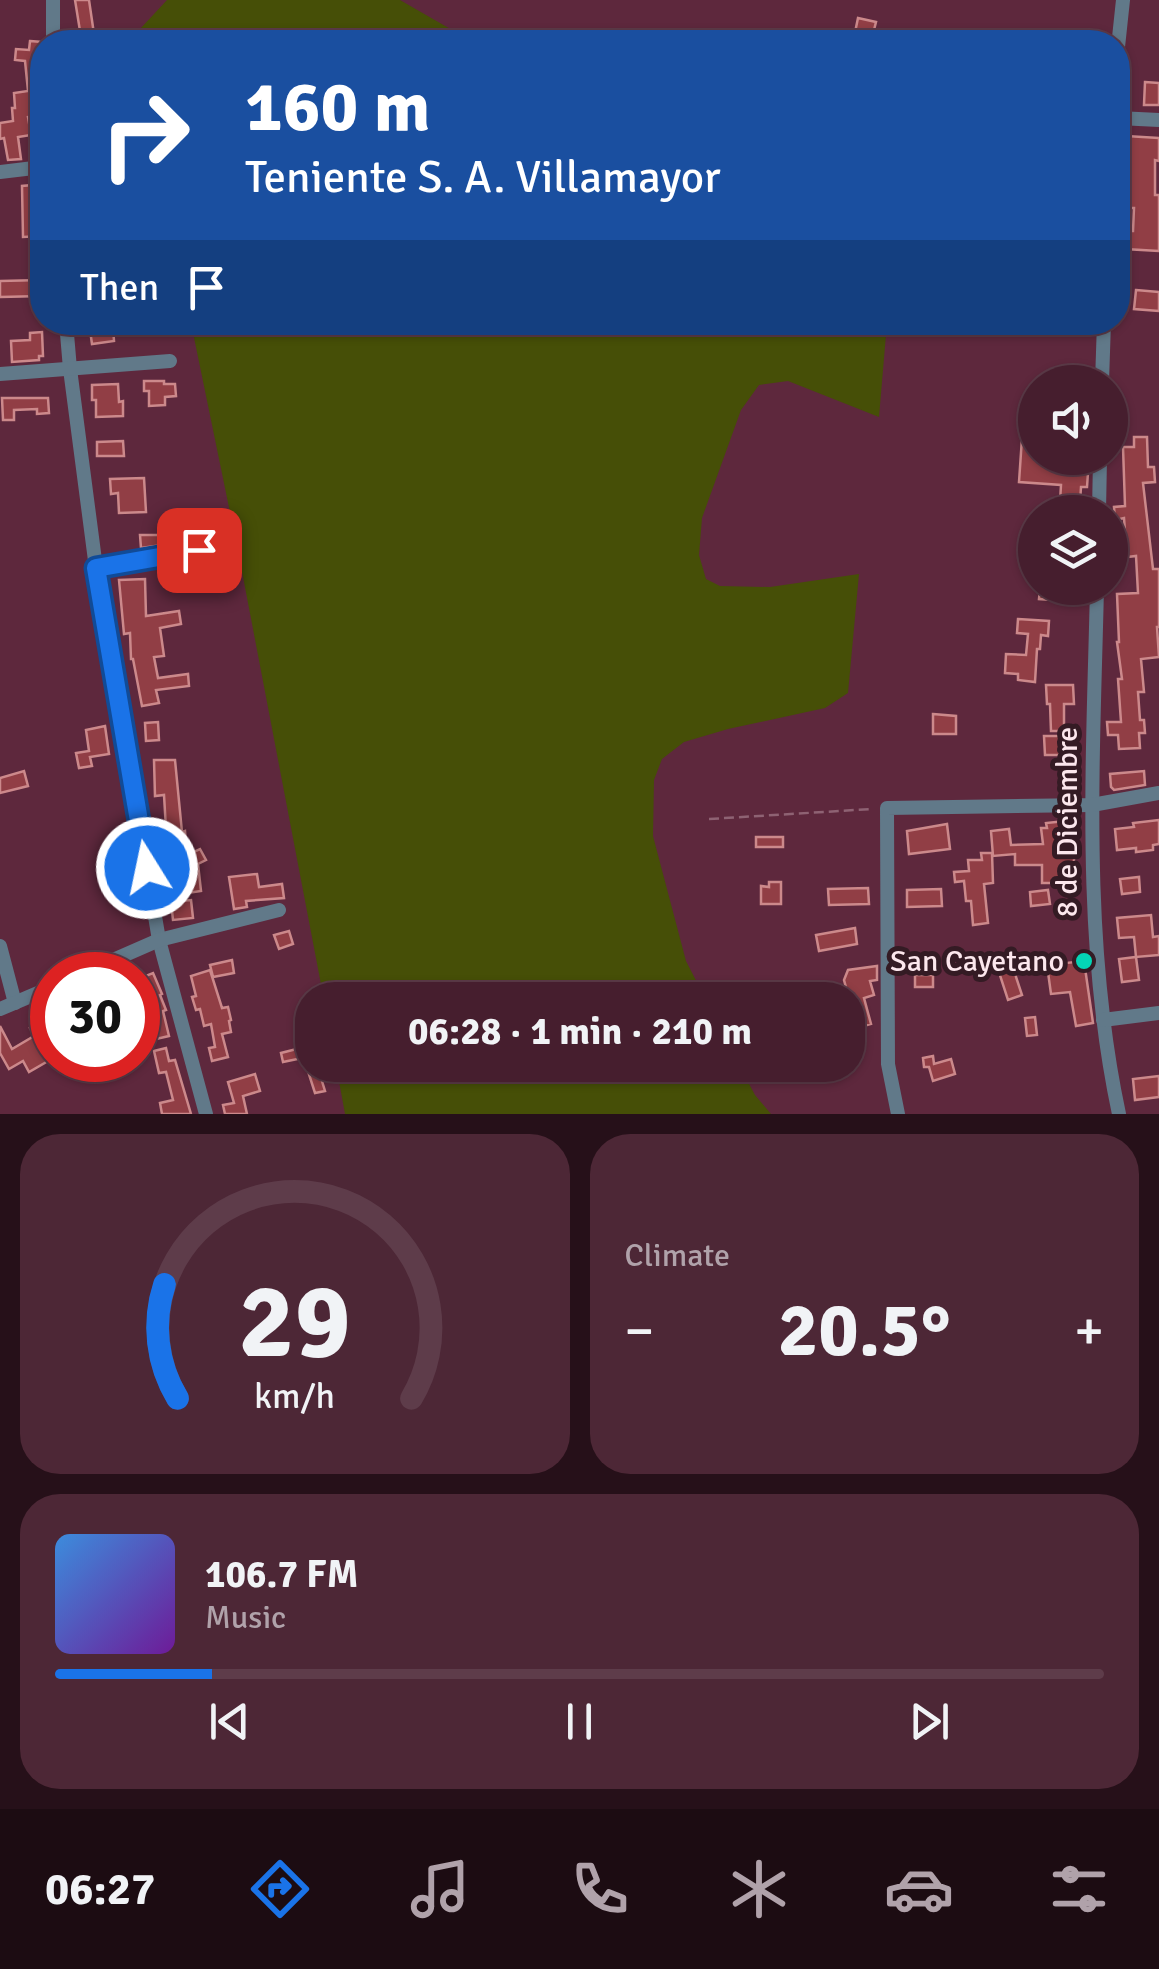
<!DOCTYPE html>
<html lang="en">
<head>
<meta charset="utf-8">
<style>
  :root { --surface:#461e2e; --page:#4d2736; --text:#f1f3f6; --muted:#b0a2aa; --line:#5e3c4a; --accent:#1a73e8 }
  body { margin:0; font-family:Signika,sans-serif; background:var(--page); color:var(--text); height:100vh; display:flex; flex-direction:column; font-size:38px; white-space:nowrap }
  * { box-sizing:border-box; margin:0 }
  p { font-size:32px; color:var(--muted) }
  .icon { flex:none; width:55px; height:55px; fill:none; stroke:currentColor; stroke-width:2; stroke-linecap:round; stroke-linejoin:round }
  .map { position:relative; height:1114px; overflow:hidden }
  .details { display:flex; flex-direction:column; gap:20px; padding:20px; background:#261019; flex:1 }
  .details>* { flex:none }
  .hud { position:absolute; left:30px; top:30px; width:1100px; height:305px; border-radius:40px; box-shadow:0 2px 8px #0004,0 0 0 2px var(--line); background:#1a4fa0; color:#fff; overflow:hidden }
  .fabs { position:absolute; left:1018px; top:365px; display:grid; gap:20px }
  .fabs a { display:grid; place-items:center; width:110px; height:110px; border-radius:50%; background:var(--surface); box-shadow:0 2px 8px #0004,0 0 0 2px var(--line); font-size:50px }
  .speed { position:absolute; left:30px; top:952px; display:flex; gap:20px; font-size:50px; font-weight:700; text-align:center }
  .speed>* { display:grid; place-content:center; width:130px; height:130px; border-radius:50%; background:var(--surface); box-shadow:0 2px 8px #0004,0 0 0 2px var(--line); line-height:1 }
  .speed .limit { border:15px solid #d22; background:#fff; color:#111 }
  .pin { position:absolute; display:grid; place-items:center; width:85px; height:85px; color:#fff; margin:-42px; border-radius:20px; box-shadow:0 5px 15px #0006 }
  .me { position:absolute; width:110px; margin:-55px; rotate:350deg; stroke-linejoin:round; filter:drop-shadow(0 0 8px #0008) }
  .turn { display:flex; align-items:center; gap:35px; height:210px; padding:0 50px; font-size:45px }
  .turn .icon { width:130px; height:130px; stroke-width:2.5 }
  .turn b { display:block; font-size:70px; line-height:85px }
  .then { display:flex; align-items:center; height:95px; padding:0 50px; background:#0003; gap:20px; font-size:38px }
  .big { font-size:75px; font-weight:700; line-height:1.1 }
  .details .widget { flex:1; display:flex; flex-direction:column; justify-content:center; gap:15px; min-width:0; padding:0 35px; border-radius:40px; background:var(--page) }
  .details .dial { align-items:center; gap:0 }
  .dial svg { height:260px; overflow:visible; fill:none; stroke:var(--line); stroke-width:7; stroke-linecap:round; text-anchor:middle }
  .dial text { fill:var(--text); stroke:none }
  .song { display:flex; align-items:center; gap:30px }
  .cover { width:120px; height:120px; border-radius:15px; background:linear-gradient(135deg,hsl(210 70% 55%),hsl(280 70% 35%)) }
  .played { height:10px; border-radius:5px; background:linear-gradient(90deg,var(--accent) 15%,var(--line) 15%) }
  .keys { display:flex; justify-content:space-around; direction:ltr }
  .heat { display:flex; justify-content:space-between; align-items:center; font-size:55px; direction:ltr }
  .details .tiles { flex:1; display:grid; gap:20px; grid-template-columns:1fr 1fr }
  .widget:last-child { grid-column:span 2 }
  .trip { position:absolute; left:295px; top:982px; width:570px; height:100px; border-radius:40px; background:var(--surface); box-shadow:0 2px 8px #0004,0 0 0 2px var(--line); font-weight:700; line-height:100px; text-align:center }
  .menu { display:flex; height:160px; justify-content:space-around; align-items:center; background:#1c0c12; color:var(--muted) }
  .menu .icon { width:70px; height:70px }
  .menu .on { color:var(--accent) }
  .menu b { font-size:45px; color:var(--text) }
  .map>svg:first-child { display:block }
  .green { fill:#464f07 }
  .building { fill:#913e45; stroke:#cc898b; stroke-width:2.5 }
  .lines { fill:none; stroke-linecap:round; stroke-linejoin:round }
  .path { stroke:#8e6273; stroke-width:2.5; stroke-dasharray:10 5; stroke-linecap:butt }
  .street { stroke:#617989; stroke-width:14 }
  .route-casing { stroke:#114b97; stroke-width:25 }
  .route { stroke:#1a73e8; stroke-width:18 }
  .poi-dot { fill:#04d5b6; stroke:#341b24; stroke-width:4 }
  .labels { text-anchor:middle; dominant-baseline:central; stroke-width:10; stroke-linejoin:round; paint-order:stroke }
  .street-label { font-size:30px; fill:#fce7ed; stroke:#341b24 }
  .poi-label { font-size:30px; fill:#fce7ed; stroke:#341b24; text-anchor:end }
</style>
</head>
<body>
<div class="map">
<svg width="1159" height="1114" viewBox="0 0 1159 1114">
  <rect width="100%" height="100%" fill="#5e283d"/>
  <g class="green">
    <path d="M167 0H400L473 42H139L140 29Z"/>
    <path d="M191 323H887L879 417 788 381 759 385 741 410 702 518 699 555 706 579 720 586 770 587 859 574 848 693 825 708 728 729 684 742 662 759 654 780 653 836 686 961 706 1000H324L239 556Z"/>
    <path d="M336 1065H739L755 1095 771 1114H345Z"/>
  </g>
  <g class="building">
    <path d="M75 0H89L94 34 81 37Z"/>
    <path d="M858 18 876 22 871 42H853Z"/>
    <path d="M30 41 42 42V102L33 103 35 116 28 117 31 135 18 137 21 159 8 160 4 138 0 139V123L13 121 12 108H15L14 93 28 91 25 61 15 60 16 49 29 50Z"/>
    <path d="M1145 82 1159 83V105H1144Z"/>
    <path d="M1126 136 1159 138V161L1155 160V195H1159V251L1125 249 1126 231H1133L1134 208H1127Z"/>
    <path d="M32 179H42V191H40L42 236 23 237 22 186 32 185Z"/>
    <path d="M42 280V296L0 297V281Z"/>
    <path d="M1136 290 1159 292V311L1134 309Z"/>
    <path d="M113 327 114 341 92 344 90 330Z"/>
    <path d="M42 332 43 356H39V360L12 362 11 341 30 340V333Z"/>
    <path d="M1064 371 1091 373 1090 382H1063Z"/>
    <path d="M144 381H164V384H175L176 396 165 397V405L149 406V391H144Z"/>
    <path d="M118 384 119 402 123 401V416L96 417V400H92V385Z"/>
    <path d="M2 398H48L49 413 37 414V409L14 410V420H3Z"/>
    <path d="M1134 437H1147L1148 467H1154L1155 482 1143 483 1153 569H1159V627H1157L1159 657 1141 659 1144 692H1138L1140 720H1144L1145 733H1139L1140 748 1119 749 1118 735H1108L1107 722H1121L1118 679H1122L1117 642H1119L1117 594 1138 593 1136 556 1127 557 1124 518 1115 520 1114 507 1125 506 1123 447H1134Z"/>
    <path d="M1022 438 1035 439V458H1089L1087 487H1081L1080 503 1060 502 1061 485 1019 482Z"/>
    <path d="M123 441 124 456H97V442Z"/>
    <path d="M144 478 146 512 119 513 118 493 111 494 110 479Z"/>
    <path d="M140 535H190V541L141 548Z"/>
    <path d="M205 569V572L216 571 218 583 193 586 191 571Z"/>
    <path d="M145 579 146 616 179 611 181 624 160 628 164 656 154 657 158 678 188 674 189 686 156 690 159 703 142 706 133 659H131L130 633 124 634 119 580Z"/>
    <path d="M1040 588H1066L1065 601 1039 599Z"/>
    <path d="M1018 619 1049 621 1048 636 1041 635 1040 649H1037L1035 682 1018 680V674L1005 673 1006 654 1026 655 1028 634 1017 633Z"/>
    <path d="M1046 685H1073L1074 704H1064V731H1051L1050 704H1047Z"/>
    <path d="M933 714 956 716V734H933Z"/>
    <path d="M158 722 159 740 146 741 145 723Z"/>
    <path d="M105 726 109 754 90 757 92 766 79 768 76 753 89 751 86 730Z"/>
    <path d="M1044 736H1059L1060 755H1045Z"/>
    <path d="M154 760H175L182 832 185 831 187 855 200 849 206 860 198 864 201 891 187 893 185 868 172 869 171 846H167L164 795 155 796Z"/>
    <path d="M24 771 28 786 0 793V778Z"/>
    <path d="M1144 771 1145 785 1114 790 1111 787 1110 774Z"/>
    <path d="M1159 820V844L1153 845V850L1136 852V848L1117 850 1115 829 1134 827 1133 823Z"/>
    <path d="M1066 821V855H1074V864L1067 865V883H1042V865H1015V854L993 856 991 831 1009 829 1011 845 1043 844 1041 828H1047L1046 823Z"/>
    <path d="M947 824 950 849 909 854 907 831Z"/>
    <rect x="756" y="837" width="27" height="10"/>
    <path d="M981 853H992L993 883 984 884 988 923 973 925 971 901H966L964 881 955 882 954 872 969 871 968 860H982Z"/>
    <path d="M257 874 259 887 282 884 284 898 246 901 247 907 234 909 229 877Z"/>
    <path d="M1139 877 1140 892 1122 894 1120 879Z"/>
    <path d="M769 882H781V904H761V886L769 887Z"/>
    <path d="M868 888 869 904 829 905 828 889Z"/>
    <path d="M941 889 942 906 907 907V890Z"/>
    <path d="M1048 890 1050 904 1031 906 1030 892Z"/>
    <path d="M191 900 193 918 173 920 171 902Z"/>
    <path d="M1151 915 1153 937 1159 936V955L1136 957 1134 937 1119 938 1117 918Z"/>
    <path d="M855 928 857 944 819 951 816 935Z"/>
    <path d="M289 931 293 944 279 949 274 935Z"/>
    <path d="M1013 953 1016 977 1022 995 1008 1000 998 969 987 970 985 956Z"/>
    <path d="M1136 957 1139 980 1122 982 1119 959Z"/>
    <path d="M232 960 234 973 213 977 210 965Z"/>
    <path d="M1084 961 1093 1023 1076 1026 1070 992 1051 994 1047 965Z"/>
    <path d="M877 966V980L870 981 874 995 864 998 871 1024 850 1030 848 1014 853 1013 844 980 848 970Z"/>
    <path d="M210 970 222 1008 228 1007 231 1020 229 1021 231 1032 222 1034 228 1057 212 1061 209 1048 215 1047 211 1024 204 1026 200 1009 196 1010 192 997 196 996 191 976Z"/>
    <path d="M153 973 162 994 160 995 166 1010 163 1011 169 1036 156 1039 147 1001 138 1005V979Z"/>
    <rect x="915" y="975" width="18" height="12"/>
    <path d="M52 1016V1041L40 1047 48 1061 29 1072 23 1061 9 1069 0 1053V1026L12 1049 34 1036 30 1028Z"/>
    <path d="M1035 1017 1037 1035 1027 1036 1025 1018Z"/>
    <path d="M312 1045V1056L283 1062 281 1053Z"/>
    <path d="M166 1048 169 1061 175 1060 191 1114H162L160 1103 173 1100 166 1072 159 1073 154 1051Z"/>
    <path d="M933 1056 934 1064 951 1059 955 1074 933 1081 929 1067H924L923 1058Z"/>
    <path d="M306 1065H317L325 1091 315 1093Z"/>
    <path d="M255 1074 260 1091 243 1096 247 1114H225L223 1105 234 1103 228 1082Z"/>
    <path d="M1159 1076V1097L1135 1100 1133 1079Z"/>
  </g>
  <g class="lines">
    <path class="path" d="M709 819 872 809"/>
    <g class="street">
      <path d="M53 0V42"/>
      <path d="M1118 47 1123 0"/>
      <path d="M1118 118 1159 120"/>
      <path d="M0 172 42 167"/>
      <path d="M66 322 70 369 96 568 159 940 206 1114"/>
      <path d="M0 374 170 361"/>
      <path d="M1102 382 1104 322"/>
      <path d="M1099 512 1100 458"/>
      <path d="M96 568 199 550"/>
      <path d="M1097 588C1093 763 1082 941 1119 1114"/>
      <path d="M0 946 15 1003"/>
      <path d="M79 975 159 940 279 910"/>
      <path d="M0 1009 52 987"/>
      <path d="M1103 1020 1159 1013"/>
      <path d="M898 1114 888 1064 887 808 1092 805 1159 793"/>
    </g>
  </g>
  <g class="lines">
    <g class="route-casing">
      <path id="route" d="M147 868 96 568 199 550"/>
    </g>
    <use href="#route" class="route"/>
  </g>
  <circle class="poi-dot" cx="1084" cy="961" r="10"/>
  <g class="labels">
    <g class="street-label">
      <text transform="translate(1067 822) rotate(-90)">8 de Diciembre</text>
    </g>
    <g class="poi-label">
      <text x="1064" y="961">San Cayetano</text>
    </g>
  </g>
</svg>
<div class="fabs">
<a><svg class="icon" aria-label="sound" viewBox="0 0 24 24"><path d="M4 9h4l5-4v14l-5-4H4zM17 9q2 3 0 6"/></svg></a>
<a><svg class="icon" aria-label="layers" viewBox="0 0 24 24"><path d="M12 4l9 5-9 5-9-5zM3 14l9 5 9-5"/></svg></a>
</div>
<div class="speed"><div class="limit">30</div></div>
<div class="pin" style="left:199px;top:550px;background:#d93025"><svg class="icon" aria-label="arrive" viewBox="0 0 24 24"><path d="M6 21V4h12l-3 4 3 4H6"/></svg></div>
<svg class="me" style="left:147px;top:868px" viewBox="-20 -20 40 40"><circle r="17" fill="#1a73e8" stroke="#fff" stroke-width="3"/><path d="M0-11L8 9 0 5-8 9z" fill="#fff"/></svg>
<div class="trip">06:28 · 1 min · 210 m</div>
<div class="hud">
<div class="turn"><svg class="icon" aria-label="right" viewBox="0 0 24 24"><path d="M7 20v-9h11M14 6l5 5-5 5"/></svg><div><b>160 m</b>Teniente S. A. Villamayor</div></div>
<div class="then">Then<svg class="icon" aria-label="arrive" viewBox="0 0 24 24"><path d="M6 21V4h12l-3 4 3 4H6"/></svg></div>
</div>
</div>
<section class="details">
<div class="tiles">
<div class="widget dial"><svg viewBox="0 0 100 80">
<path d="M14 69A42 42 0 1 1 86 69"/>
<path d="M14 69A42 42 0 0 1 10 34" stroke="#1a73e8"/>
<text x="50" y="56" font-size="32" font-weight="700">29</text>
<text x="50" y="72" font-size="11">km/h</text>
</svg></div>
<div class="widget"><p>Climate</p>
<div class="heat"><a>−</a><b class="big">20.5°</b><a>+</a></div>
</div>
<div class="widget">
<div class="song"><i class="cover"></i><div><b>106.7 FM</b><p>Music</p></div></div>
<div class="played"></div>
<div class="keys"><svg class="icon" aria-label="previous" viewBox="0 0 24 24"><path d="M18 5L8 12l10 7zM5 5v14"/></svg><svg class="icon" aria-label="pause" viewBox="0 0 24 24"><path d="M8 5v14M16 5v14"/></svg><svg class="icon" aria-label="next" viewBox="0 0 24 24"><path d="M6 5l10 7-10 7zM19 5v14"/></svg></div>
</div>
</div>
</section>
<nav class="menu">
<b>06:27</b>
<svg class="icon on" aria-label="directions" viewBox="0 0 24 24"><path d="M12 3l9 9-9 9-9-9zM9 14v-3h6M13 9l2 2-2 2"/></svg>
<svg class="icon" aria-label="music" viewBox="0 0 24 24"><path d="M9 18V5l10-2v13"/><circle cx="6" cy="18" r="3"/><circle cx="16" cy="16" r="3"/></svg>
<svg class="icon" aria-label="phone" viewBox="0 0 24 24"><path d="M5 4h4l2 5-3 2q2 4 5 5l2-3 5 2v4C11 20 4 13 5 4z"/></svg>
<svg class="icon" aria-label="climate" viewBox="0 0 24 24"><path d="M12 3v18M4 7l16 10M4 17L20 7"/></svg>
<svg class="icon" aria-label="car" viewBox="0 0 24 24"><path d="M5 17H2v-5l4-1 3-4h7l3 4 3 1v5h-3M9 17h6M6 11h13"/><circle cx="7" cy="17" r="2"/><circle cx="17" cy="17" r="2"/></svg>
<svg class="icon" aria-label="filters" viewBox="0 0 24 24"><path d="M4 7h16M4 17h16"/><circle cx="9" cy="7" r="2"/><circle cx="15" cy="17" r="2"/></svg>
</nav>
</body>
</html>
